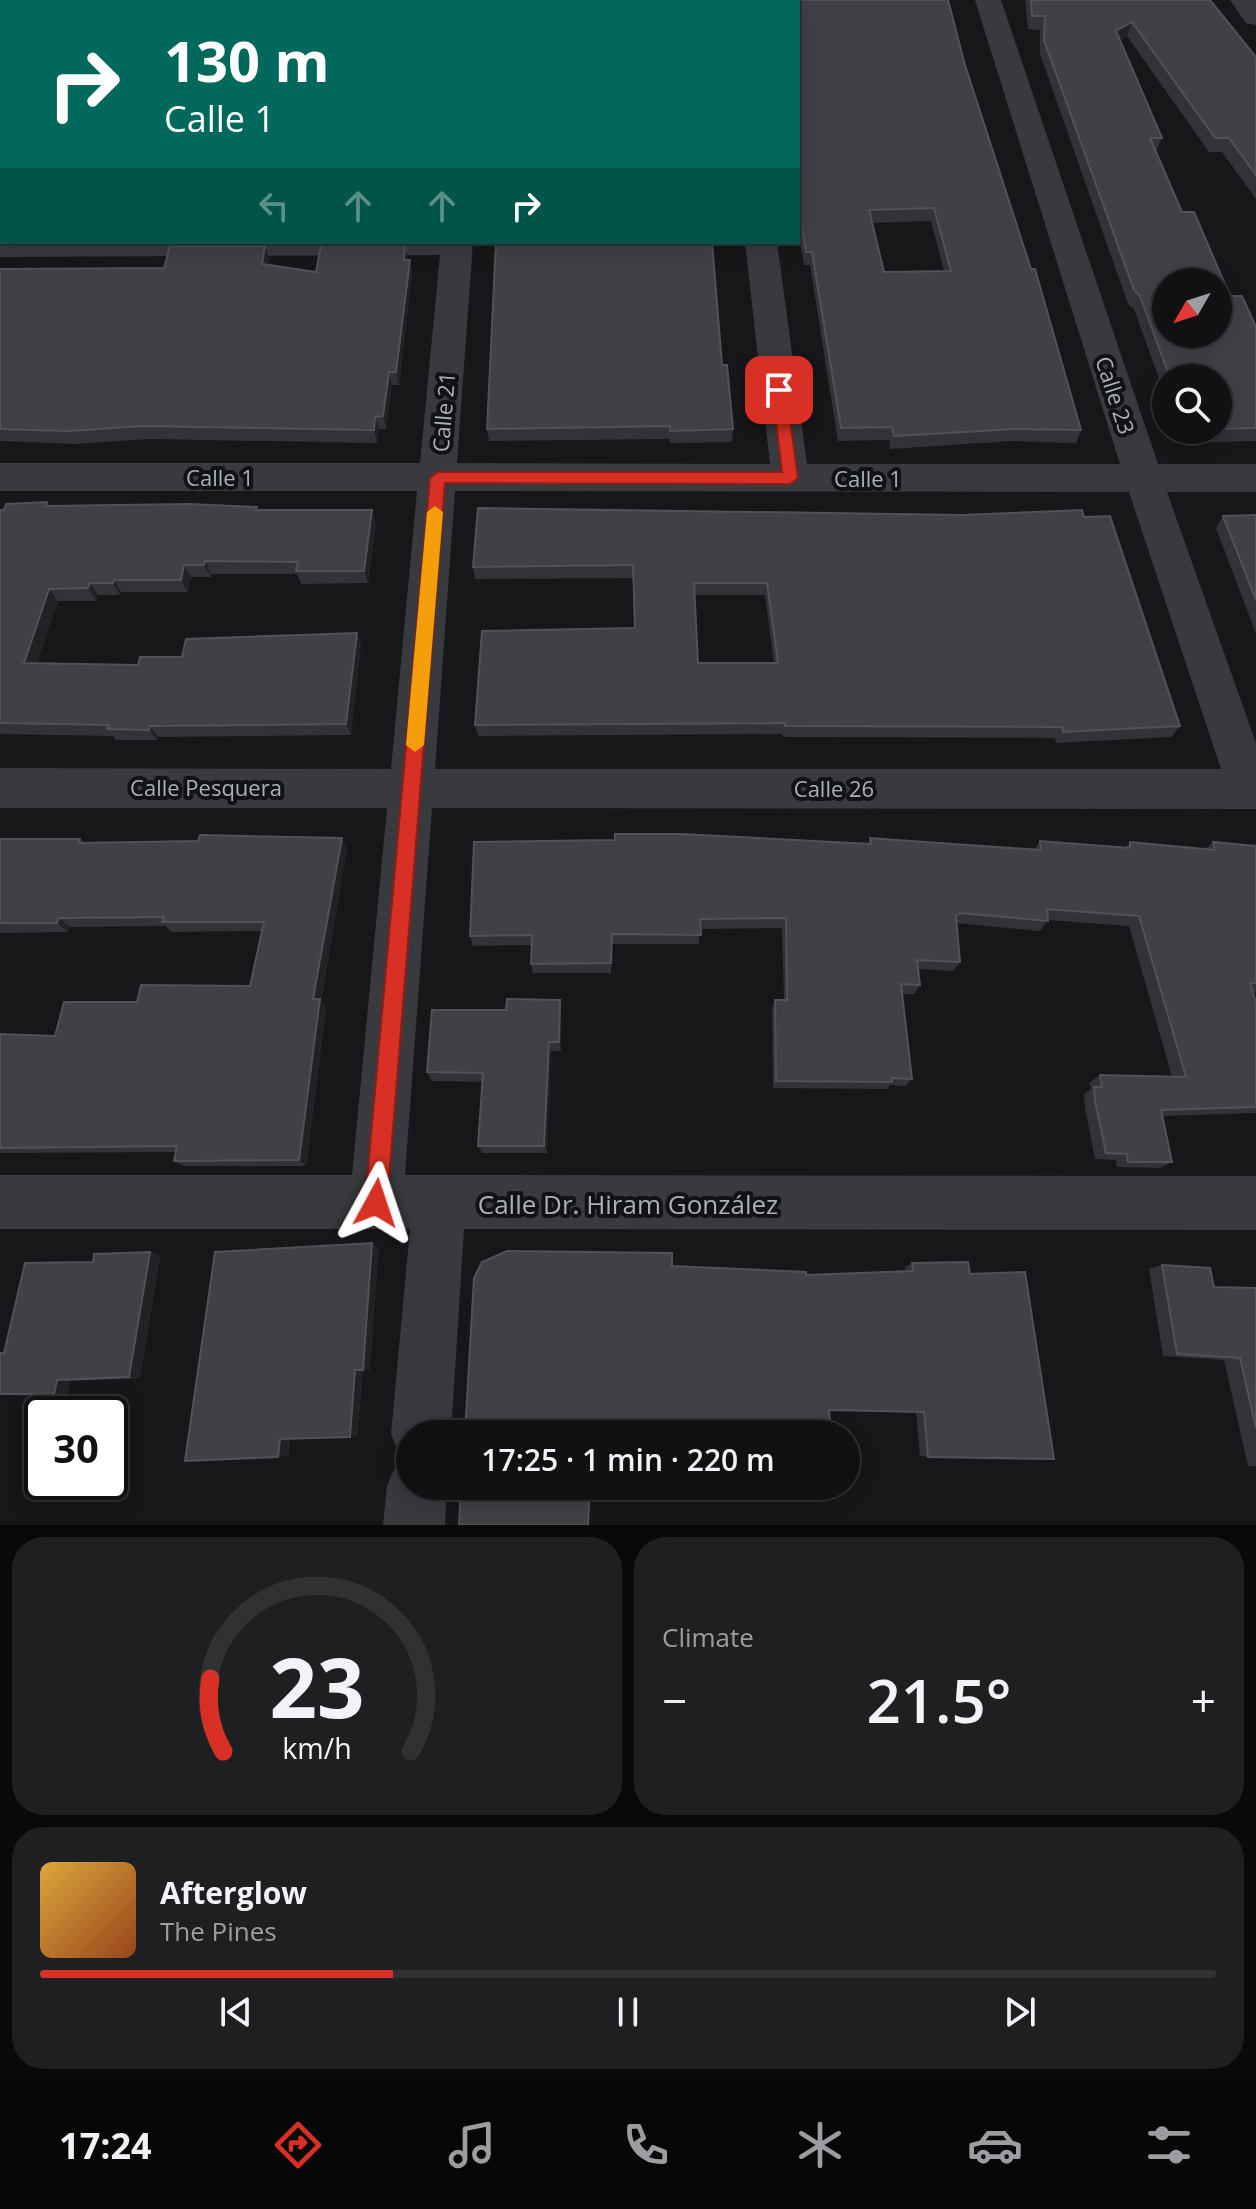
<!DOCTYPE html>
<html lang="en">
<head>
<meta charset="utf-8">
<style>
  :root { --surface:#111113; --page:#1e1f21; --text:#f1f3f6; --muted:#9c9da0; --line:#303133; --accent:#d93025 }
  body { margin:0; font-family:"Open Sans",sans-serif; background:var(--page); color:var(--text); height:100vh; display:flex; flex-direction:column; font-size:30px; white-space:nowrap }
  * { box-sizing:border-box; margin:0 }
  p { font-size:26px; color:var(--muted) }
  .icon { flex:none; width:44px; height:44px; fill:none; stroke:currentColor; stroke-width:2; stroke-linecap:round; stroke-linejoin:round }
  .map { position:relative; height:1525px; overflow:hidden }
  .sheet { display:flex; flex-direction:column; gap:12px; padding:12px; background:#09090a; flex:1 }
  .sheet>* { flex:none }
  .banner { position:absolute; left:0px; top:0px; width:800px; height:244px; box-shadow:0 4px 20px #0003,0 0 0 2px var(--line); background:#00695c; color:#fff; overflow:hidden }
  .needle { width:52px; rotate:231deg }
  .tools { position:absolute; left:1152px; top:268px; display:grid; gap:16px }
  .tools a { display:grid; place-items:center; width:80px; height:80px; border-radius:50%; background:var(--surface); box-shadow:0 4px 20px #0003,0 0 0 2px var(--line); font-size:40px }
  .speed { position:absolute; left:24px; top:1396px; display:flex; gap:16px; font-size:40px; font-weight:700; text-align:center }
  .speed>* { display:grid; place-content:center; width:104px; height:104px; border-radius:50%; background:var(--surface); box-shadow:0 4px 20px #0003,0 0 0 2px var(--line); line-height:1 }
  .speed .limit { border:4px solid #111; border-radius:12px; background:#fff; color:#111 }
  .pin { position:absolute; display:grid; place-items:center; width:68px; height:68px; color:#fff; margin:-34px; border-radius:16px; box-shadow:0 4px 12px #0006 }
  .me { position:absolute; width:88px; margin:-44px; rotate:5deg; stroke-linejoin:round; filter:drop-shadow(0 0 6px #0008) }
  .turn { display:flex; align-items:center; gap:28px; height:168px; padding:0 32px; font-size:36px }
  .turn .icon { width:104px; height:104px; stroke-width:2.5 }
  .turn b { display:block; font-size:56px; line-height:68px }
  .lanes { display:flex; align-items:center; height:76px; padding:0 32px; background:#0003; justify-content:center; gap:40px; direction:ltr }
  .lanes .off { opacity:.35 }
  .big { font-size:60px; font-weight:600; line-height:1.1 }
  .sheet .card { flex:1; display:flex; flex-direction:column; justify-content:center; gap:12px; min-width:0; padding:0 28px; border-radius:32px; background:var(--page) }
  .sheet .dial { align-items:center; gap:0 }
  .dial svg { height:208px; overflow:visible; fill:none; stroke:var(--line); stroke-width:7; stroke-linecap:round; text-anchor:middle }
  .dial text { fill:var(--text); stroke:none }
  .song { display:flex; align-items:center; gap:24px }
  .cover { width:96px; height:96px; border-radius:12px; background:linear-gradient(135deg,hsl(40 70% 55%),hsl(20 70% 35%)) }
  .played { height:8px; border-radius:4px; background:linear-gradient(90deg,var(--accent) 30%,var(--line) 30%) }
  .keys { display:flex; justify-content:space-around; direction:ltr }
  .heat { display:flex; justify-content:space-between; align-items:center; font-size:44px; direction:ltr }
  .sheet .tiles { flex:1; display:grid; gap:12px; grid-template-columns:1fr 1fr }
  .card:last-child { grid-column:span 2 }
  .trip { position:absolute; left:396px; top:1420px; width:464px; height:80px; border-radius:40px; background:var(--surface); box-shadow:0 4px 20px #0003,0 0 0 2px var(--line); font-weight:600; line-height:80px; text-align:center }
  .tab-bar { display:flex; height:128px; justify-content:space-around; align-items:center; background:#070708; color:var(--muted) }
  .tab-bar .icon { width:56px; height:56px }
  .tab-bar .selected { color:var(--accent) }
  .tab-bar b { font-size:36px; color:var(--text) }
  .map>svg:first-child { display:block }
  .green { fill:#1d241d }
  .lines { fill:none; stroke-linecap:round; stroke-linejoin:round }
  .minor { fill:#383a3e; fill-rule:evenodd }
  .wall { fill:#333337; fill-rule:evenodd }
  .shaded-wall { fill:#222225 }
  .building { fill:#404145; stroke:#505257; stroke-width:2; fill-rule:evenodd }
  .route { fill:#d93025; stroke:#8d1f18; stroke-width:2 }
  .slow { fill:#f59e0b }
  .labels { text-anchor:middle; dominant-baseline:central; stroke-width:8; stroke-linejoin:round; paint-order:stroke }
  .street-label { font-size:22px; fill:#a9b0b9; stroke:#121214 }
  .near-street-label { font-size:26px; fill:#a9b0b9; stroke:#121214 }
</style>
</head>
<body>
<div class="map">
<svg width="1256" height="1525" viewBox="0 0 1256 1525">
  <rect width="100%" height="100%" fill="#171719"/>
  <path class="green" d="M0 0 123 2H2L0 182Z"/>
  <g class="lines">
    <g class="minor">
      <rect x="467" y="0" width="26" height="2"/>
      <path d="M717 0H743L744 2H718Z"/>
      <path d="M975 0H1001L1158 464H1256V492H1167L1256 743V809L432 808 405 1175 1256 1176V1230L464 1229 451 1434H410V1486H447L445 1525H383L387 1486 396 1465 410 1459 400 1455 391 1434 410 1229H0V1175H352L387 808H0V768L391 769 417 491H0V463H420L440 255 0 257V237L2 242H473L457 463 770 464 745 242H777L807 464H1120ZM455 491 1129 492 1221 769H435Z"/>
      <path d="M1230 0H1256V25L1246 23Z"/>
    </g>
  </g>
  <g class="wall">
    <path d="M769 0H948L965 65 1081 430 1076 443 1011 441 890 449 889 440 838 441 810 265H804L798 230V2H769ZM931 221 944 271 884 272 872 223Z"/>
    <path d="M1025 0H1210L1256 57V199L1222 152H1209L1127 36 1120 40 1162 138 1156 152 1182 212 1230 296 1256 327V441L1182 443 1178 430H1218V378H1166V398L1134 309 1128 304 1040 54V30L1028 29Z"/>
    <path d="M265 246 269 259 268 265 316 272 410 260 412 273 399 385H392L386 429H379L377 443 149 439 75 444 0 441V269L164 268Z"/>
    <path d="M722 365 733 429 732 442 670 443V439L489 441 487 429Z"/>
    <path d="M49 506 258 510 376 523 368 583 301 584 297 574H211V577H191L188 592H121L120 595H98L96 601H58L37 663 138 665 182 657 357 633 361 645 351 735 158 737 157 740H116L113 736 0 734V510Z"/>
    <path d="M962 515 1180 726 1171 737 1056 743 1055 738 783 737 782 734 478 736 475 725 634 628 633 578 475 579 473 567ZM694 595H765L774 663H698Z"/>
    <path d="M1256 515V634L1216 528 1223 516Z"/>
    <path d="M870 838 1034 850 1040 841 1124 848 1130 842 1206 849 1213 842 1256 846V993H1253L1256 1002V1113L1163 1116 1172 1162 1160 1168 1117 1167 1116 1160 1095 1159 1085 1108 1084 1094 1091 1089 1089 1083 1100 1075 1172 1077 1129 926 1048 920 1040 931 956 923 960 962 953 971 918 969 920 985 914 994H902L912 1079 906 1086 890 1085 887 1089 773 1088 772 1009 775 1000H784L782 928 700 929 699 944H612L611 973H533L531 964 532 945 473 946 470 936 868 844Z"/>
    <path d="M0 839H80L84 843 347 849 321 1001 326 1008 306 1166H184L174 1161 176 1152 0 1153V1034L55 1036 137 1002 250 986 262 931 171 932 166 926 70 927 68 932 0 933Z"/>
    <path d="M560 1000 561 1010V1051H551L547 1153H482L478 1146 483 1082 432 1081 427 1072Z"/>
    <path d="M150 1252 160 1256 140 1378 70 1381 67 1395H0V1353H4L93 1262Z"/>
    <path d="M912 1263 970 1274 928 1457 920 1456 916 1412 672 1266 806 1275 906 1272 905 1267Z"/>
    <path d="M1162 1265 1214 1287 1256 1288V1466H1248L1224 1360 1163 1356 1149 1269Z"/>
  </g>
  <g class="shaded-wall">
    <path d="M1132 22 1127 36 1111 45 1116 31Z"/>
    <path d="M405 245 407 258 406 273 404 260Z"/>
    <path d="M265 246 269 259 266 277 262 264Z"/>
    <path d="M410 260 412 273 399 385 396 372Z"/>
    <path d="M389 372 392 385 386 429 383 416Z"/>
    <path d="M375 417 379 429 377 443 374 430Z"/>
    <path d="M372 510 376 523 368 583 364 571Z"/>
    <path d="M205 561 211 574V577L204 565Z"/>
    <path d="M184 565 191 577 188 592 181 580Z"/>
    <path d="M114 580 121 592 120 595 113 583Z"/>
    <path d="M90 583 98 595 96 601 88 588Z"/>
    <path d="M49 589 58 601 33 675 24 663Z"/>
    <path d="M357 633 361 645 351 735 346 724Z"/>
    <path d="M150 726 158 737 157 740 149 730Z"/>
    <path d="M342 838 347 849 321 1001 326 1008 306 1166 299 1160 313 999Z"/>
    <path d="M59 918 70 927 68 932 57 923Z"/>
    <path d="M560 1000 561 1010V1051L559 1042Z"/>
    <path d="M549 1042 551 1051 547 1153 544 1146Z"/>
    <path d="M372 1243 379 1248 370 1371 363 1370Z"/>
    <path d="M150 1252 160 1256 140 1378 129 1377Z"/>
    <path d="M355 1370 363 1371 358 1436 350 1437Z"/>
    <path d="M57 1380 70 1381 67 1395 54 1394Z"/>
    <path d="M290 1438 289 1456 278 1457 280 1439Z"/>
  </g>
  <g class="building">
    <path d="M244 0H434V2H243Z"/>
    <rect x="512" y="0" width="179" height="2"/>
    <path d="M772 0H948L965 65 1031 269H1035L1081 430 1016 429 894 436 892 427 841 428 812 252H806L798 205V190H800L798 175V2H772ZM934 208 951 271 884 272 869 210Z"/>
    <path d="M1031 0H1210L1256 57V175L1229 138H1215L1132 22 1116 31 1162 138H1150L1182 212H1194L1230 296H1242L1256 327V428L1218 429V378H1170L1140 296 1134 290 1044 40 1045 16H1032ZM1166 282H1218V334H1166Z"/>
    <path d="M496 242H712L722 365H727L733 429 670 431V426L487 429Z"/>
    <path d="M321 245H405L404 260H410L396 372H389L383 416 375 417 374 430 142 426 68 431 0 429V269L164 268 170 246H265L262 264 316 272Z"/>
    <path d="M47 502 46 506 188 504 257 507 256 510H372L364 571H296L298 562 205 561 204 565H184L181 580H114L113 583H90L88 588 49 589 24 663 138 665 140 657H182L186 639 357 633 346 724 150 726 149 730 107 729 109 725 0 723V510H4L6 504Z"/>
    <path d="M478 508 962 515 1082 510 1084 517 1110 516 1180 726 1063 732 1062 727 785 726V723L475 725 482 631 635 628 633 565 473 567ZM694 583H767L778 663H698Z"/>
    <path d="M1256 515V600L1223 516Z"/>
    <path d="M615 834H681L871 844 870 838 1041 850 1040 841 1130 848V842L1215 850 1213 842 1256 846V983H1250L1256 1002V1107L1161 1110 1172 1162H1128L1127 1154 1106 1153 1095 1101 1094 1087H1102L1100 1075 1186 1077 1139 916 1047 909 1048 921 960 913 956 916 960 962 917 960 920 985 901 984 912 1079 892 1078V1082L776 1081 775 1000H787L786 918 700 919 701 935 612 934 611 963 531 964 532 935 470 936 474 842 615 840Z"/>
    <path d="M200 835 342 838 313 999H320L299 1160 174 1161 177 1146 0 1148V1034L55 1036 64 1002H137L141 985 250 986 264 922H162L164 917 59 918 57 923H0V839H80L79 843 198 841Z"/>
    <path d="M507 999 560 1000 559 1042H549L544 1146H478L483 1073 427 1072 432 1010H506Z"/>
    <path d="M372 1243 363 1370H355L350 1437 280 1439 278 1457 185 1461 215 1252Z"/>
    <path d="M507 1251 672 1253V1266L806 1272V1275L913 1271 912 1263 968 1262 970 1274 1025 1272 1054 1459 928 1457 924 1412 829 1410 831 1431 826 1432 825 1434H465L474 1278 482 1262Z"/>
    <path d="M150 1252 129 1377 57 1380 54 1394H0V1353H4L25 1263 93 1262 94 1254Z"/>
    <path d="M1162 1265 1210 1268 1214 1287 1256 1288V1428L1240 1358 1177 1354Z"/>
    <path d="M461 1486H590L588 1525H459Z"/>
  </g>
  <path class="route" d="M779 384 786 390 798 478 790 484 445 483 387 1203 384 1211 376 1214 368 1211 365 1203 430 478 438 472H782L772 390Z"/>
  <path class="slow" d="M435 506 443 512 424 745 415 752 406 745 427 512Z"/>
  <g class="labels">
    <g class="street-label">
      <text transform="translate(1116 395) rotate(72)">Calle 23</text>
      <text transform="translate(443 412) rotate(-85)">Calle 21</text>
      <text x="220" y="477">Calle 1</text>
      <text x="868" y="478">Calle 1</text>
      <text x="206" y="787">Calle Pesquera</text>
      <text x="834" y="788">Calle 26</text>
    </g>
    <g class="near-street-label">
      <text x="628" y="1204">Calle Dr. Hiram González</text>
    </g>
  </g>
</svg>
<div class="tools">
<a><svg class="needle" viewBox="-14 -14 28 28"><path d="M0-13l5 13h-10z" fill="#e53935"/><path d="M0 13l5-13h-10z" fill="#9c9da0"/></svg></a>
<a><svg class="icon" aria-label="search" viewBox="0 0 24 24"><circle cx="10" cy="10" r="6"/><path d="M15 15l6 6"/></svg></a>
</div>
<div class="speed"><div class="limit">30</div></div>
<div class="pin" style="left:779px;top:390px;background:#d93025"><svg class="icon" aria-label="arrive" viewBox="0 0 24 24"><path d="M6 21V4h12l-3 4 3 4H6"/></svg></div>
<svg class="me" style="left:376px;top:1203px" viewBox="-20 -20 40 40"><path d="M0-17L14 15 0 8-14 15z" fill="#d93025" stroke="#fff" stroke-width="4"/></svg>
<div class="trip">17:25 · 1 min · 220 m</div>
<div class="banner">
<div class="turn"><svg class="icon" aria-label="right" viewBox="0 0 24 24"><path d="M7 20v-9h11M14 6l5 5-5 5"/></svg><div><b>130 m</b>Calle 1</div></div>
<div class="lanes"><svg class="icon off" aria-label="left" viewBox="0 0 24 24"><path d="M17 20v-9H6M10 6l-5 5 5 5"/></svg><svg class="icon off" aria-label="ahead" viewBox="0 0 24 24"><path d="M12 20V5M6 11l6-6 6 6"/></svg><svg class="icon off" aria-label="ahead" viewBox="0 0 24 24"><path d="M12 20V5M6 11l6-6 6 6"/></svg><svg class="icon" aria-label="right" viewBox="0 0 24 24"><path d="M7 20v-9h11M14 6l5 5-5 5"/></svg></div>
</div>
</div>
<section class="sheet">
<div class="tiles">
<div class="card dial"><svg viewBox="0 0 100 80">
<path d="M14 69A42 42 0 1 1 86 69"/>
<path d="M14 69A42 42 0 0 1 9 41" stroke="#d93025"/>
<text x="50" y="56" font-size="32" font-weight="700">23</text>
<text x="50" y="72" font-size="11">km/h</text>
</svg></div>
<div class="card"><p>Climate</p>
<div class="heat"><a>−</a><b class="big">21.5°</b><a>+</a></div>
</div>
<div class="card">
<div class="song"><i class="cover"></i><div><b>Afterglow</b><p>The Pines</p></div></div>
<div class="played"></div>
<div class="keys"><svg class="icon" aria-label="previous" viewBox="0 0 24 24"><path d="M18 5L8 12l10 7zM5 5v14"/></svg><svg class="icon" aria-label="pause" viewBox="0 0 24 24"><path d="M8 5v14M16 5v14"/></svg><svg class="icon" aria-label="next" viewBox="0 0 24 24"><path d="M6 5l10 7-10 7zM19 5v14"/></svg></div>
</div>
</div>
</section>
<nav class="tab-bar">
<b>17:24</b>
<svg class="icon selected" aria-label="directions" viewBox="0 0 24 24"><path d="M12 3l9 9-9 9-9-9zM9 14v-3h6M13 9l2 2-2 2"/></svg>
<svg class="icon" aria-label="music" viewBox="0 0 24 24"><path d="M9 18V5l10-2v13"/><circle cx="6" cy="18" r="3"/><circle cx="16" cy="16" r="3"/></svg>
<svg class="icon" aria-label="phone" viewBox="0 0 24 24"><path d="M5 4h4l2 5-3 2q2 4 5 5l2-3 5 2v4C11 20 4 13 5 4z"/></svg>
<svg class="icon" aria-label="climate" viewBox="0 0 24 24"><path d="M12 3v18M4 7l16 10M4 17L20 7"/></svg>
<svg class="icon" aria-label="car" viewBox="0 0 24 24"><path d="M5 17H2v-5l4-1 3-4h7l3 4 3 1v5h-3M9 17h6M6 11h13"/><circle cx="7" cy="17" r="2"/><circle cx="17" cy="17" r="2"/></svg>
<svg class="icon" aria-label="filters" viewBox="0 0 24 24"><path d="M4 7h16M4 17h16"/><circle cx="9" cy="7" r="2"/><circle cx="15" cy="17" r="2"/></svg>
</nav>
</body>
</html>
